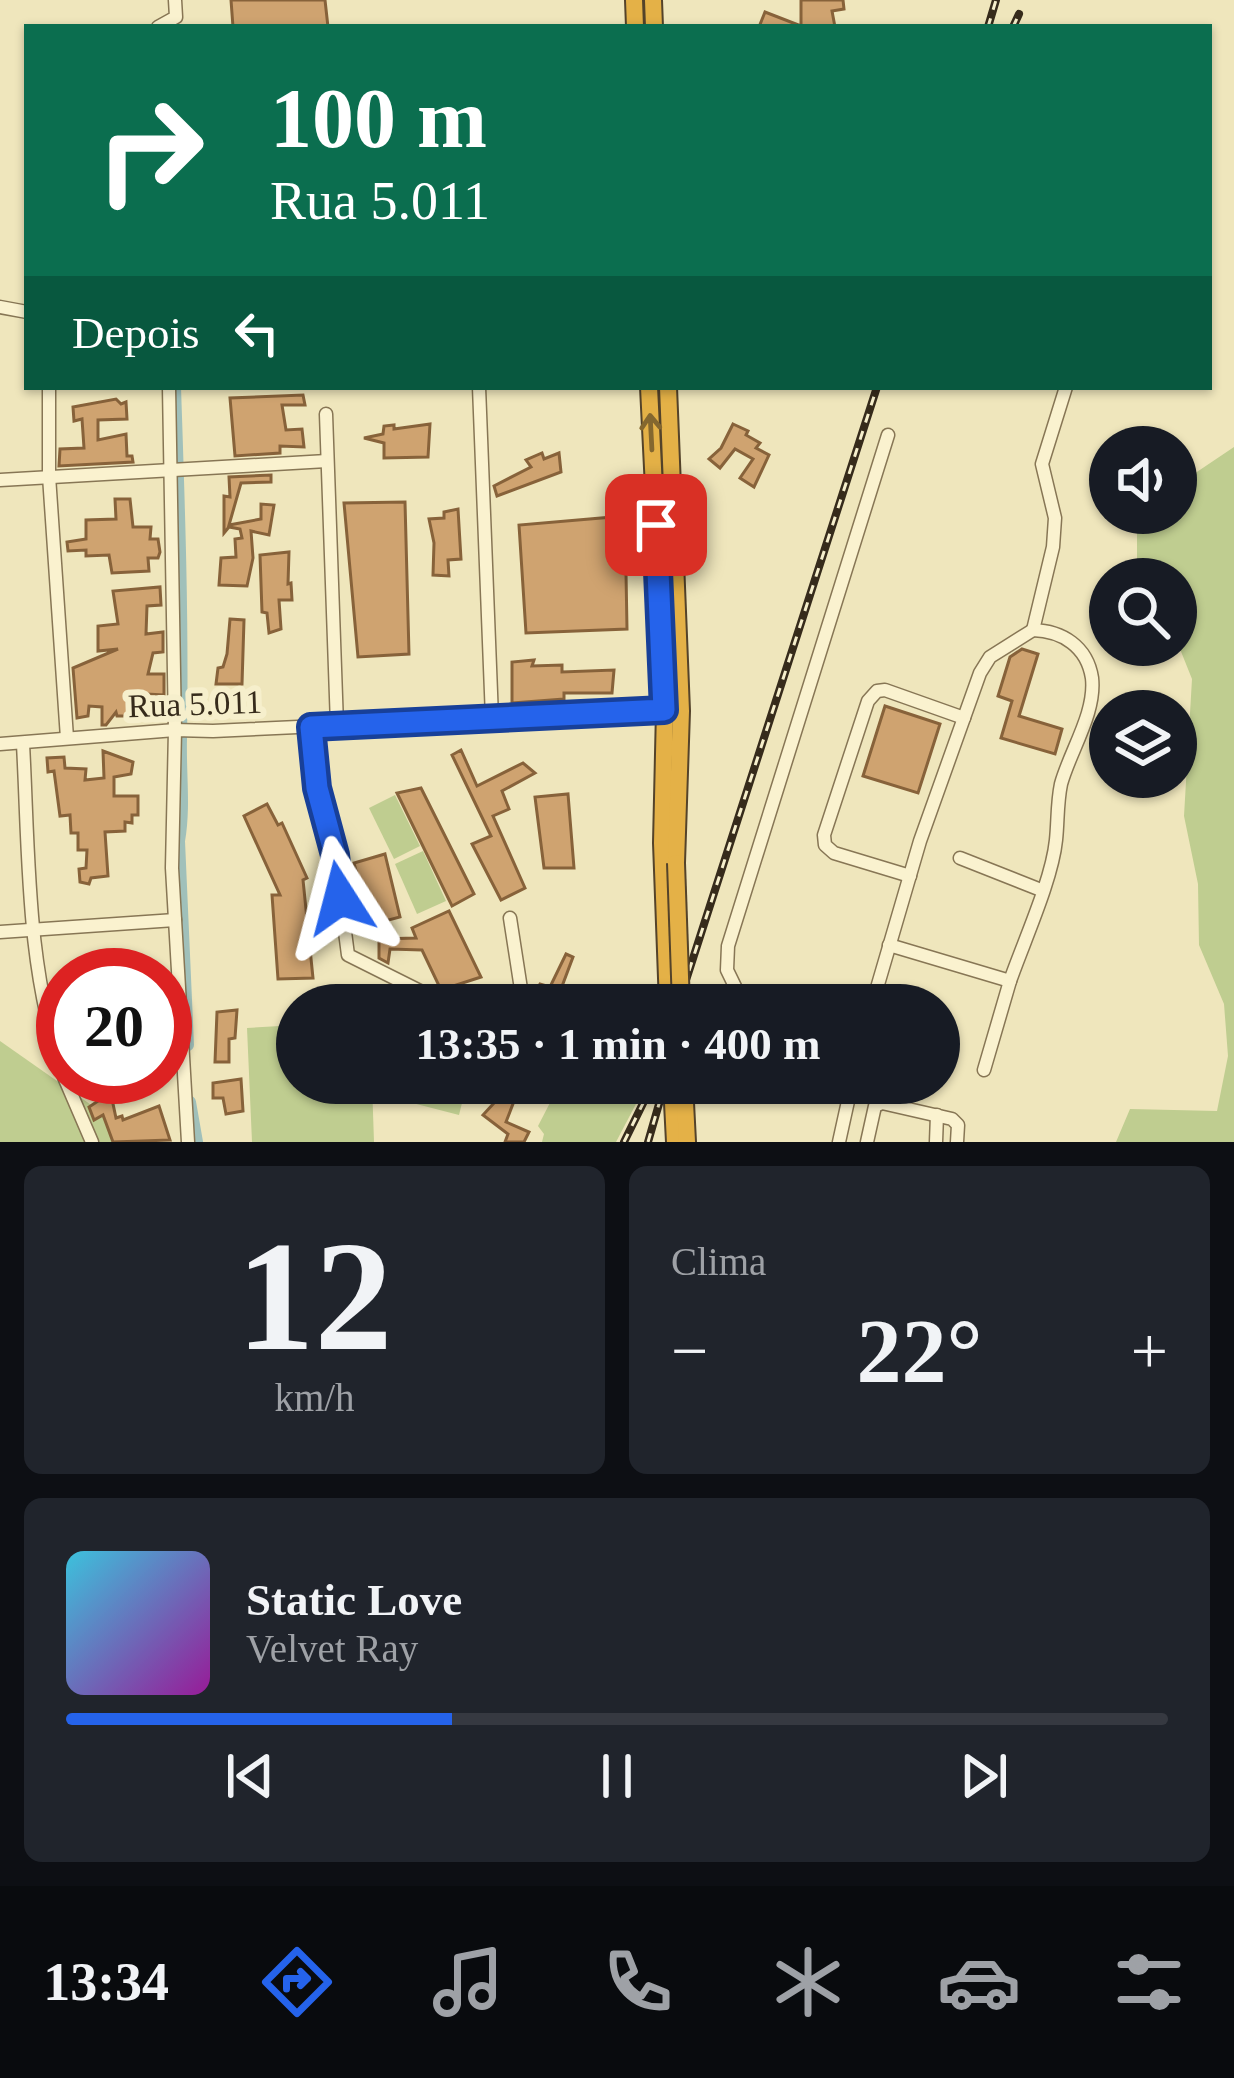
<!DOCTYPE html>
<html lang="pt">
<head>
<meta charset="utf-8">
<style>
  :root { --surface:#171b24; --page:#20242c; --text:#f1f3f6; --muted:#9ea1a6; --line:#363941; --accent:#2563eb }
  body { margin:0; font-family:"Times New Roman",serif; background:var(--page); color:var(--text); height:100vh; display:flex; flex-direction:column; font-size:45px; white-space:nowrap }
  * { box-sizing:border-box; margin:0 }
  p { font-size:39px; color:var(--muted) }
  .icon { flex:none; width:66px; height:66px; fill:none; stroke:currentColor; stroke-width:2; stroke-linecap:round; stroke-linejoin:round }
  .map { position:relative; height:1142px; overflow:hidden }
  .side { display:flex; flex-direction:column; gap:24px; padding:24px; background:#0d0f14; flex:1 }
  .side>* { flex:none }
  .top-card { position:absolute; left:24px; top:24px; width:1188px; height:366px; border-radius:0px; box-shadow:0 3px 9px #0004; background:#0b6e4f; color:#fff; overflow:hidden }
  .controls { position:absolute; left:1089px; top:426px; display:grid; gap:24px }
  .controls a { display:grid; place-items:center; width:108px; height:108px; border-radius:50%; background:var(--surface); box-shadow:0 3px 9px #0004; font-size:60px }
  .speed { position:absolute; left:36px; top:948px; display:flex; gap:24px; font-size:60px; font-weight:700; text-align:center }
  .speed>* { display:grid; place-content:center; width:156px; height:156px; border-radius:50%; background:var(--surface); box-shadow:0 3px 9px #0004; line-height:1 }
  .speed .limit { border:18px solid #d22; background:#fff; color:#111 }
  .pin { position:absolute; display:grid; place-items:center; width:102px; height:102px; color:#fff; margin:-51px; border-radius:24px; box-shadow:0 6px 18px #0006 }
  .me { position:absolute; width:132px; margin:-66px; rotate:351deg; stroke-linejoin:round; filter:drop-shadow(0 0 9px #0008) }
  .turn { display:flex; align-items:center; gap:42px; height:252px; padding:0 48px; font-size:54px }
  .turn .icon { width:156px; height:156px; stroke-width:2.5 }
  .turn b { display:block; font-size:84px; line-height:102px }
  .then { display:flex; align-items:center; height:114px; padding:0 48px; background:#0003; gap:24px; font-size:45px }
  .big { font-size:90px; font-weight:700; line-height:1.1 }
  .side .card { flex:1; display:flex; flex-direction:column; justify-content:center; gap:18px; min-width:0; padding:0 42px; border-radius:18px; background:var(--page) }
  .side .dial { align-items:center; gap:0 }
  .dial b { font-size:156px; line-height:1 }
  .song { display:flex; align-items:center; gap:36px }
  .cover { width:144px; height:144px; border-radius:18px; background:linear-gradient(135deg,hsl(190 70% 55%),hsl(300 70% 35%)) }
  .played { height:12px; border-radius:6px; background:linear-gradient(90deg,var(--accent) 35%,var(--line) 35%) }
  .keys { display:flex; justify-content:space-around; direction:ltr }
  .heat { display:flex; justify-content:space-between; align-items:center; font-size:66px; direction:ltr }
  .side .tiles { flex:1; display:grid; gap:24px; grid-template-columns:1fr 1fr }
  .card:last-child { grid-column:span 2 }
  .trip { position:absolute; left:276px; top:984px; width:684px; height:120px; border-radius:60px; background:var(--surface); box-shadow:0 3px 9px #0004; font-weight:700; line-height:120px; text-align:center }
  .tabs { display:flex; height:192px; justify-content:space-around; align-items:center; background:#090b0e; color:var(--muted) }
  .tabs .icon { width:84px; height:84px }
  .tabs .active { color:var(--accent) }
  .tabs b { font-size:54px; color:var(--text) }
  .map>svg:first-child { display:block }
  .green { fill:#bfcd90 }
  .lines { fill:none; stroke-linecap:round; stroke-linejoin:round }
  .canal { stroke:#a0c0ba; stroke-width:12 }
  .building { fill:#cfa370; stroke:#87623a; stroke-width:3 }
  .minor-casing { stroke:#877655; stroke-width:15 }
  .highway-casing { stroke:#54432a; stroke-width:20 }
  .minor { stroke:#faf2cf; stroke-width:12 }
  .highway { stroke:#e4b147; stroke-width:16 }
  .rail-casing { stroke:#362b1b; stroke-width:8 }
  .rail { stroke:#f6efcc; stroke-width:3; stroke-dasharray:9; stroke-linecap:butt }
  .highway-bridge-casing { stroke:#54432a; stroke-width:20; stroke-linecap:butt }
  .highway-bridge { stroke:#e4b147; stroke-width:16 }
  .oneway { stroke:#84672f }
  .route-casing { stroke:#184099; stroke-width:30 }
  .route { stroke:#2563eb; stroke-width:21 }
  .labels { text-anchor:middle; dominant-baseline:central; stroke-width:12; stroke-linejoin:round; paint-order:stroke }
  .street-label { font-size:33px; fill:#362b1b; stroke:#f6efcc }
</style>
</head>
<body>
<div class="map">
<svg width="1234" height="1142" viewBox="0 0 1234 1142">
  <rect width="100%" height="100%" fill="#efe6bc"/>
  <g class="green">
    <path d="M1234 447V1142H1116L1130 1109 1217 1111 1228 1056 1224 1004 1199 945 1198 884 1184 816 1192 679 1176 639V579H1137V513H1176V486Z"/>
    <path d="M395 795 420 846 394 859 369 808Z"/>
    <path d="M423 851 446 901 417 914 395 864Z"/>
    <path d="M297 1025V1083H372L374 1142H252L247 1028Z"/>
    <path d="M0 1041 144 1142H0Z"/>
    <path d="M401 1083H467L459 1115 397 1099Z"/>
    <path d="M595 1083H647L616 1142H542L544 1134 538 1126 554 1095Z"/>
  </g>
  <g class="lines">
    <g class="canal">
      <path d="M175 387C179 505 183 622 181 739 180 774 185 806 179 841L188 1045"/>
      <path d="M190 1102 197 1142"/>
    </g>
  </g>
  <g class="building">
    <path d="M231 0H325L328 27H233Z"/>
    <path d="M801 0H843L844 9 832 11 835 27H759L765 12 801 26Z"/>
    <path d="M303 395 305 405H282L286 430 302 429 304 447 280 446V453L235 456 230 398Z"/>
    <path d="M116 399 121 404 126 402 127 419 98 420V440L126 434 127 456H132L133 462 59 466 60 449 84 448 82 419 74 421 73 407Z"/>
    <path d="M430 424 428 457 384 458V443L364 438 383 434 384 426 394 425V429Z"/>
    <path d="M733 424 748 431 746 435 760 443 756 448 769 455 754 487 740 478 753 459 735 449 720 468 709 459 721 448Z"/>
    <path d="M542 453 544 459 559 453 561 472 497 496 494 486 531 467 526 460Z"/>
    <path d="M271 475V482L241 483 229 525 261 519V504L274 505 269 535 251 531 253 558 247 586 219 585 221 558 236 557 235 539 242 538 240 529 229 527 224 533V496L230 497 229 477Z"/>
    <path d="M115 499H130L133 527H151L150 539H158L160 552 158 558H148L149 571 112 573 109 555 86 556V550L68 551 67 542 86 539V520L116 519Z"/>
    <path d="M405 502 409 654 358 657 344 503Z"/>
    <path d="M458 509 461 559 448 560 449 576 433 575 434 543 429 519 444 518V512Z"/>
    <path d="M625 516 627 629 526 633 519 525Z"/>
    <path d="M289 552 288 584 291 583 292 600H279L281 629 269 633 267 613 262 612 260 555Z"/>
    <path d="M160 587 161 605 147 606 146 634 163 632V652L153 653 148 674H164V695L130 693 131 716H117L116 712 106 725H102V707L89 706 88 716 77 718 73 668 118 649 98 651V626L118 624 113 591Z"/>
    <path d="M230 619 244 620 242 684H216L218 668 223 667 227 654Z"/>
    <path d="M1022 649 1038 654 1019 716 1062 729 1055 754 1001 738 1012 701 998 696 1010 657Z"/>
    <path d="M534 660 532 666 562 665V672L614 670 612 693H564V699L512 703V662Z"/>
    <path d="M885 706 940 724 918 793 863 776Z"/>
    <path d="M461 750 477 786 523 763 535 773 502 791 509 809 493 816 525 888 501 900 472 844 491 836 452 755Z"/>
    <path d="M103 751 133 762 131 774 114 777V796H138V815H132V823L125 822V831L105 832 108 876 91 878 89 884 80 882 79 869 86 868 87 850H78V833H71L70 815 60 816 54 771 48 772 47 758 64 757 65 768 86 769 85 780 104 778Z"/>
    <path d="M421 788 474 894 452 906 397 793Z"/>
    <path d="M568 794 574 868H544L535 797Z"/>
    <path d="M267 804 278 825 282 823 307 878 303 880 313 978 278 979 272 895H280L244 816Z"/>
    <path d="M385 854 400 917 370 925 354 863Z"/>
    <path d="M449 911 481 977 441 990 422 950 390 949 388 963 379 958V939L416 938 412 928Z"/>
    <path d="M566 954 573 957 561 989 580 987 579 991 609 1001V1005L554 1000 553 1005H535L538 996 534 994 540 984 550 987Z"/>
    <path d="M237 1010 235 1038 229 1039V1062H215L217 1012Z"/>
    <path d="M95 1077H116L119 1097 112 1099 116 1118 122 1116 123 1120 159 1106 170 1140 113 1142 103 1115 94 1120 89 1107 101 1099Z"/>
    <path d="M241 1079 243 1111 226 1114 223 1098H213V1083Z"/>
    <path d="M496 1083H521L506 1122 529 1132 524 1142H505L508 1134 483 1115 494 1103 491 1101Z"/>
  </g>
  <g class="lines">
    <g class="minor-casing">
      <g id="minor">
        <path d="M158 27 176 17 175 0"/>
        <path d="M0 307 27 312"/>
        <path d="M49 387V476L67 738"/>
        <path d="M169 387 175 730 172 868 188 1142"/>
        <path d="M479 387 492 718"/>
        <path d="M326 414 337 725"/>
        <path d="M0 480 327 461"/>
        <path d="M312 727 317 787 335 855 348 955 448 1005"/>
        <path d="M0 744 175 730 213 731 668 710"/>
        <path d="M23 744C29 854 26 967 63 1073"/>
        <path d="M960 858 1041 890"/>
        <path d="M910 876 834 853 825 845 824 835 868 701 877 691 885 690 964 718"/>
        <path d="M510 918 521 989 513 1005"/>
        <path d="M0 932 175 920"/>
        <path d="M889 945 1010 981C1024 941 1052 880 1056 840 1058 821 1057 803 1061 784 1070 751 1096 713 1092 678 1087 646 1062 631 1033 630L1053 547 1055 518 1042 464 1066 387"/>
        <path d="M744 1005 727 970 728 946 888 435"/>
        <path d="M872 1005 920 841 980 673 990 657 1033 630"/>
        <path d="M984 1070 1010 981"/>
        <path d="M64 1077 92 1142"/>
        <path d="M839 1142 852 1083"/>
        <path d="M867 1142 875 1106 882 1103 952 1119 958 1125 957 1142"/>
        <path d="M936 1142 937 1115"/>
      </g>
    </g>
    <g class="highway-casing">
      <g id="highway">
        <path d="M634 0 635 27"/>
        <path d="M653 0 654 27"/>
        <path d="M649 387 665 710 662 843 668 1005"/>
        <path d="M668 387 681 711 676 863"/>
        <path d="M672 1083 675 1142"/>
        <path d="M684 1083 687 1142"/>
      </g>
    </g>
    <use href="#minor" class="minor"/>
    <use href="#highway" class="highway"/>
    <g class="rail-casing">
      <g id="rail">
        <path d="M988 27 996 0"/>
        <path d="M1013 27 1019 14"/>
        <path d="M678 1005 877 387"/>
        <path d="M624 1142 653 1083"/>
        <path d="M648 1142 663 1090"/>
      </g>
    </g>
    <use href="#rail" class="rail"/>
    <g class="highway-bridge-casing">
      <path id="highway-bridge" d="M676 863 681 1005"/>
    </g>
    <use href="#highway-bridge" class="highway-bridge"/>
  </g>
  <defs><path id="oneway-shaft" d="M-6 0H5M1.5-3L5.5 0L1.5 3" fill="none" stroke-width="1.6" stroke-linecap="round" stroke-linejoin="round" transform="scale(3)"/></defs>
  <use class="oneway" href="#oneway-shaft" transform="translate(651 432) rotate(-93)"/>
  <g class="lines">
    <g class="route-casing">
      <path id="route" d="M340 898 335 855 317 788 311 727 664 710 656 525"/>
    </g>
    <use href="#route" class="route"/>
  </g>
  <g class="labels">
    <g class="street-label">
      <text transform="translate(195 704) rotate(-2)">Rua 5.011</text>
    </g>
  </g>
</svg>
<div class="controls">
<a><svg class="icon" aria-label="sound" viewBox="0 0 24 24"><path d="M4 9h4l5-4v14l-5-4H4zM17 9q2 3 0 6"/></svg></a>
<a><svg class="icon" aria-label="search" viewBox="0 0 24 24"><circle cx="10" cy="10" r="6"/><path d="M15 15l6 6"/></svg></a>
<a><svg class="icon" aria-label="layers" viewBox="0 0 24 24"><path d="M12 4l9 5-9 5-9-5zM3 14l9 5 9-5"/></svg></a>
</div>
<div class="speed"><div class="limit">20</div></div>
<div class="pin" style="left:656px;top:525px;background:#d93025"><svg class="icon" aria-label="arrive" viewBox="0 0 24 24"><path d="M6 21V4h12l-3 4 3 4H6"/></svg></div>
<svg class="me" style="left:340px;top:898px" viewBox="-20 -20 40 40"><path d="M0-17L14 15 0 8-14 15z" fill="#2563eb" stroke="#fff" stroke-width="4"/></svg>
<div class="trip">13:35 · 1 min · 400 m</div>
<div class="top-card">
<div class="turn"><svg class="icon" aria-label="right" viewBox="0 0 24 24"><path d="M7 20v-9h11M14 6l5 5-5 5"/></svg><div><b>100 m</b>Rua 5.011</div></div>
<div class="then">Depois<svg class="icon" aria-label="left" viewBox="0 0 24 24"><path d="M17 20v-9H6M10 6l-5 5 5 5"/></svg></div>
</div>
</div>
<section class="side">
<div class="tiles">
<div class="card dial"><b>12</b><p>km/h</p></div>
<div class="card"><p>Clima</p>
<div class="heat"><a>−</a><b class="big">22°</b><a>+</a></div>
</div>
<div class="card">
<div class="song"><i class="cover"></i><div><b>Static Love</b><p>Velvet Ray</p></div></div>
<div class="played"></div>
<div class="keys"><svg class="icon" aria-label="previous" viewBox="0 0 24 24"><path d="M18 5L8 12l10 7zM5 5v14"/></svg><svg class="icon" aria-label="pause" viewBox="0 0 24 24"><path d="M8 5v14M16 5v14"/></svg><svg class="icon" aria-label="next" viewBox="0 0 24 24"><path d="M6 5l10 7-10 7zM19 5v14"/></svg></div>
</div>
</div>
</section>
<nav class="tabs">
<b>13:34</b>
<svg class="icon active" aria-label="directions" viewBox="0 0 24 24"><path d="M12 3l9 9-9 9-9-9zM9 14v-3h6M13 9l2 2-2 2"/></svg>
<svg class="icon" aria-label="music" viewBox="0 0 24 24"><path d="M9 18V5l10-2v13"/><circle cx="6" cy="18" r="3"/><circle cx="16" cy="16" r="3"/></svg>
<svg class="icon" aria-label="phone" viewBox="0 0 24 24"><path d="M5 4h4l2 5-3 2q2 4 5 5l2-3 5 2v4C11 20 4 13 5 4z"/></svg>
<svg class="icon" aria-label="climate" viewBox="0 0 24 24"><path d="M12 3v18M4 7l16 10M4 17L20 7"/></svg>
<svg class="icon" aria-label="car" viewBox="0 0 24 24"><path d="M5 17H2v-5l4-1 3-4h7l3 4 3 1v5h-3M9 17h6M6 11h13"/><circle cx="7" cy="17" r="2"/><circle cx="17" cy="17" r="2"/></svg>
<svg class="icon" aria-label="filters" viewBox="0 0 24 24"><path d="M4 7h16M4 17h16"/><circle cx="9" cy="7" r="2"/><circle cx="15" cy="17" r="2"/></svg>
</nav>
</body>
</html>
